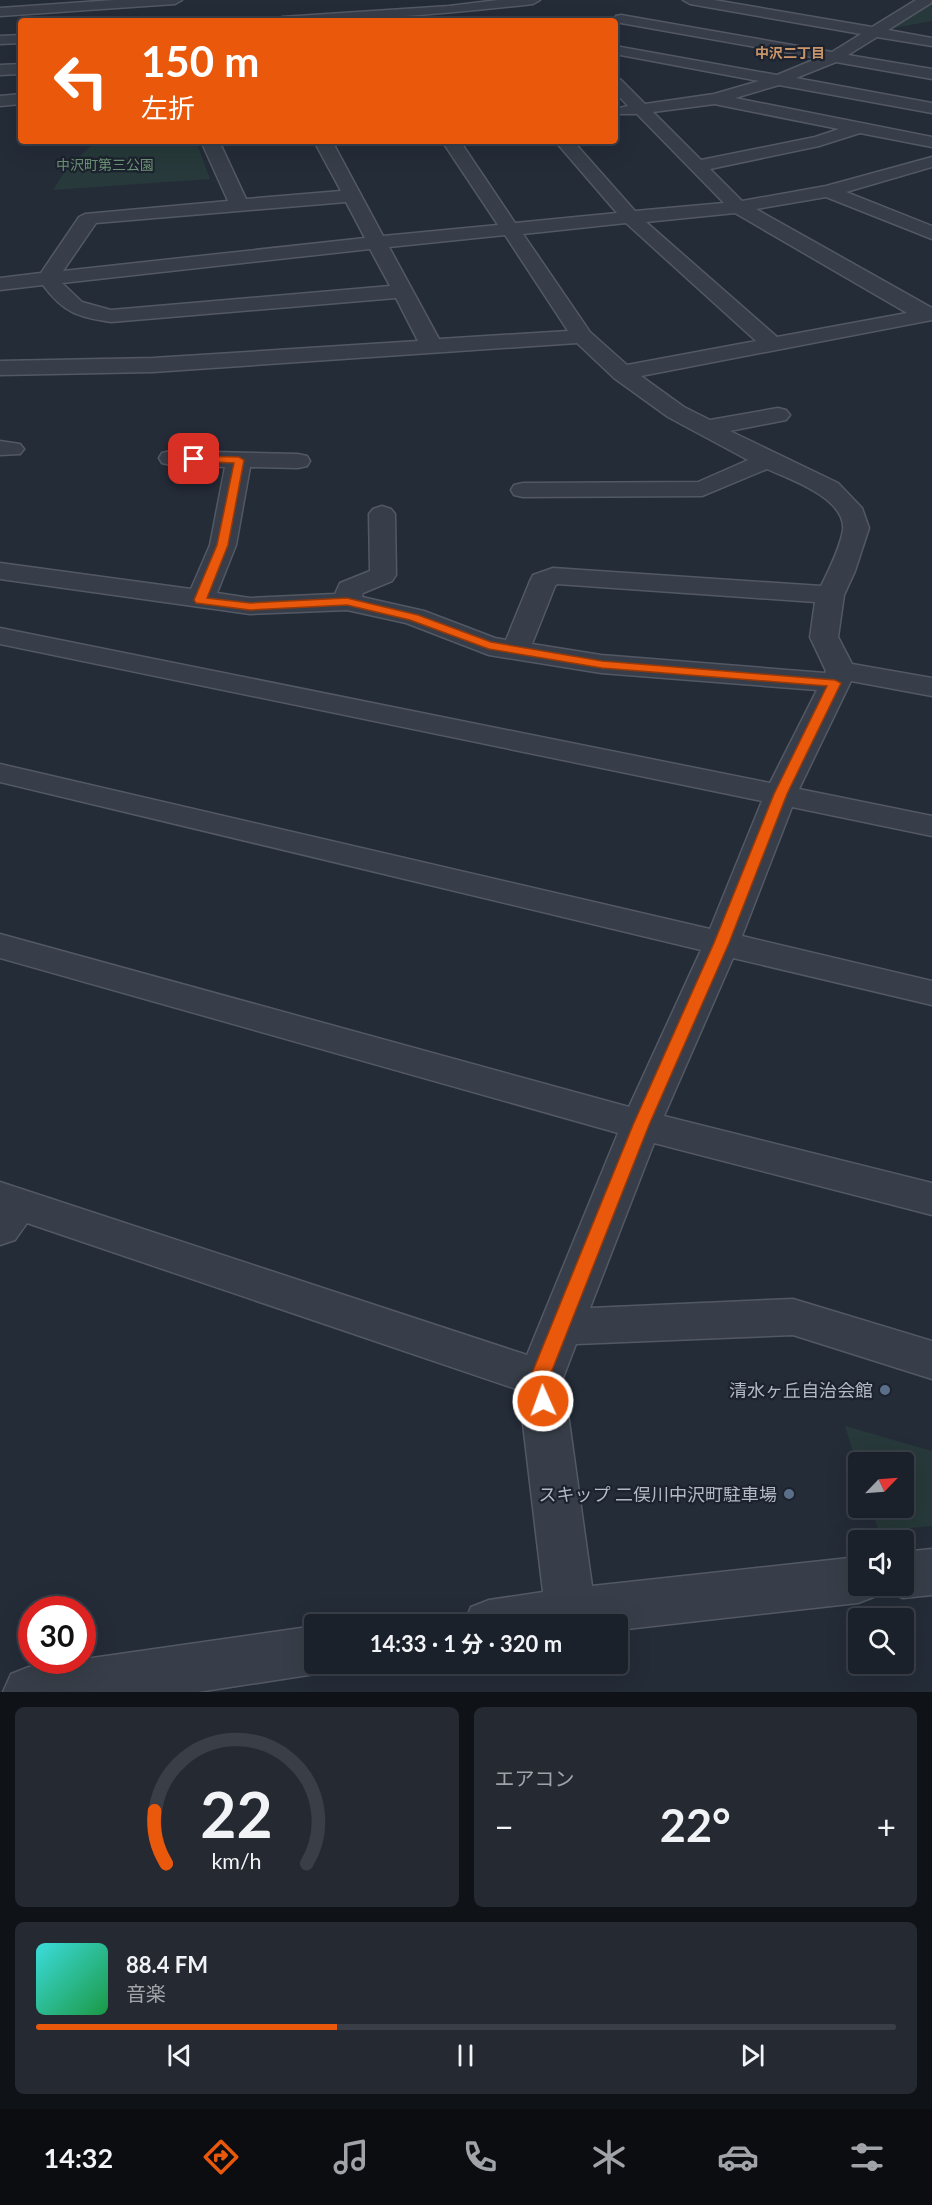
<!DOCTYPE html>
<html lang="ja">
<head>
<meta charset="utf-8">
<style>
  :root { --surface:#1b212a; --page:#242932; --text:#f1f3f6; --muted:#a0a3a8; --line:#393e47; --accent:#ea580c }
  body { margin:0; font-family:Lato,"Noto Sans JP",sans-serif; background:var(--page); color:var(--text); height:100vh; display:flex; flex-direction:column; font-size:22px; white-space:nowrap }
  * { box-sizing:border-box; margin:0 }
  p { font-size:20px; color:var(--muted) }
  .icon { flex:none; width:33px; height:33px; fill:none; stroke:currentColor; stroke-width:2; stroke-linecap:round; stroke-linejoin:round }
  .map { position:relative; height:1692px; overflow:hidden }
  .side { display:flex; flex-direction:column; gap:15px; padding:15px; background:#0f1217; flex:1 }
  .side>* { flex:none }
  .guide { position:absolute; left:18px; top:18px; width:600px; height:126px; border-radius:6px; box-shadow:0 6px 24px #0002,0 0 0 2px var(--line); background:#ea580c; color:#fff; overflow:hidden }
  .needle { width:39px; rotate:65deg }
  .tools { position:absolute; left:848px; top:1452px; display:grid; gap:12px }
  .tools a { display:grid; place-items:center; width:66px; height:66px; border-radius:6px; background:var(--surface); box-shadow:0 6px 24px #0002,0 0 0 2px var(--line); font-size:30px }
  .speed { position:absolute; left:18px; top:1596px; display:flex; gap:12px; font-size:30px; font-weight:700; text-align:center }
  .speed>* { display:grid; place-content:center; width:78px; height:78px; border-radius:50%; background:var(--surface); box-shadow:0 6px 24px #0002,0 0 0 2px var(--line); line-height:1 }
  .speed .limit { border:9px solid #d22; background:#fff; color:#111 }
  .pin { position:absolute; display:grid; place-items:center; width:51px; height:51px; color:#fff; margin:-26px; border-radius:12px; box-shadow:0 3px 9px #0006 }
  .me { position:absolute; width:66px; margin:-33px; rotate:358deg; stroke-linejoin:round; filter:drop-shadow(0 0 4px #0008) }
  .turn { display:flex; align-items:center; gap:21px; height:126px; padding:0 24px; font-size:27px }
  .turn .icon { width:78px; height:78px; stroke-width:2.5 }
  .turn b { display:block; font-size:42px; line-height:51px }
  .big { font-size:45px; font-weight:700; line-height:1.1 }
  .side .card { flex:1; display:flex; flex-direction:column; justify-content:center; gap:9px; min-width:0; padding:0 21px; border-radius:9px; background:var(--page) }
  .side .dial { align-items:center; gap:0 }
  .dial svg { height:156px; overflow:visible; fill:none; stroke:var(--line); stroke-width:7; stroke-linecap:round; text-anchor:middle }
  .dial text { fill:var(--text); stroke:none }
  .song { display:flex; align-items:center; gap:18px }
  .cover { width:72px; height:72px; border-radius:9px; background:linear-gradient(135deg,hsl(180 70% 55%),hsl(140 70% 35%)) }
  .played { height:6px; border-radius:3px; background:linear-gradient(90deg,var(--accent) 35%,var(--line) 35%) }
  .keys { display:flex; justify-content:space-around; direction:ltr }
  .heat { display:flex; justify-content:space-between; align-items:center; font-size:33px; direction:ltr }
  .side .tiles { flex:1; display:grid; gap:15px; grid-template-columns:1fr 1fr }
  .card:last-child { grid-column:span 2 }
  .trip { position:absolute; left:304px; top:1614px; width:324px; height:60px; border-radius:6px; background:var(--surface); box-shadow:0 6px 24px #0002,0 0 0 2px var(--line); font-weight:700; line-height:60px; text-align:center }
  .tab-bar { display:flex; height:96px; justify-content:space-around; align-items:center; background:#0b0d11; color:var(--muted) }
  .tab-bar .icon { width:42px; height:42px }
  .tab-bar .active { color:var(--accent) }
  .tab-bar b { font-size:27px; color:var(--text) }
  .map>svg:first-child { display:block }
  .green { fill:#27393a }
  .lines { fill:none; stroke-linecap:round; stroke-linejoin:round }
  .minor-casing { stroke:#535964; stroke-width:3 }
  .minor { fill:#383e49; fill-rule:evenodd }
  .route { fill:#ea580c; stroke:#983908; stroke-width:1.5 }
  .service-dot { fill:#5c6f8a; stroke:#1d232e; stroke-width:2 }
  .labels { text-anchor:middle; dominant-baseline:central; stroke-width:4.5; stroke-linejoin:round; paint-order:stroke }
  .far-neighbourhood-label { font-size:14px; font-weight:bold; fill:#c99569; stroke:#1d232e }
  .far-park-label { font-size:14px; fill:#6c9376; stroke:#1d232e }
  .near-poi-label { font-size:18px; fill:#b3b9c5; stroke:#1d232e; text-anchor:end }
</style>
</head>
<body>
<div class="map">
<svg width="932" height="1692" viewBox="0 0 932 1692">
  <rect width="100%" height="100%" fill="#242c38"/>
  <g class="green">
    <path d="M932 0V21L889 29Z"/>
    <path d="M96 141H196L210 179 53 190 67 168Z"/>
    <path d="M845 1426 932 1451V1526L879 1531 871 1508H903V1462H858V1467Z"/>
  </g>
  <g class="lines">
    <g class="minor-casing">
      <g id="minor">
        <path d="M114 0H182L175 4 0 16V8Z"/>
        <path d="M498 0H540L533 4C447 14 362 21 275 21L282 17 449 6Z"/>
        <path d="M683 0H714L872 27 916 0H932L931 3 888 30 932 38V46L877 37 848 55 932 69V79L836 62 796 78 932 103V113L779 85 735 98 932 137V147L860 133 819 146 710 169 742 201 826 186 932 157V167L846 192 932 226V239L826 197 756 209 932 308V320L641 376 684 407 710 420 778 408 786 410 790 415 786 420 730 431 838 483 862 508 869 528 855 571 844 595 838 637 852 664 932 678V696L851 681 799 789 932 816V836L792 807 742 936 932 981V1005L733 958 664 1116 932 1183V1215L654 1143 590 1308 793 1299 932 1341V1379L793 1335 576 1344 563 1378 592 1586 858 1557V1586H880L876 1596 858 1603 618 1630V1624H464L471 1607 489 1600 543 1592 519 1390 27 1223 15 1240 0 1245V1182L527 1355 618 1133 0 958V934L629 1107 701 950 0 782V764L710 929 762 801 0 644V628L770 783 817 690 601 673 489 655 406 623 347 610 250 614 0 579V563L191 589 210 545 225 467 171 465 162 463 159 458 162 453 171 451 298 454 307 456 310 461 307 466 298 468 250 467 236 545 217 593 250 598 335 594 340 583 370 571 369 514 373 509 382 506 391 509 395 514 396 575 392 581 363 593 362 597 424 611 495 638 506 640 530 581 533 575 553 568 821 586C829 570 840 548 843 530 846 498 789 479 767 469L702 496 523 497 514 495 511 490 514 485 523 483 698 482 748 460 668 417 614 378 577 343 153 372 0 375V361L153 358 418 341 396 298 111 322C78 317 64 313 43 285L0 290V278L41 273 79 217 85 214 228 201 201 141H219L246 199 341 191 314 141H332L383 236 498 225 442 141H460L515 223 617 213 555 141H573L635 211 724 203 637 114H619L617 111 619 108 628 106 615 92V78L621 80 645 104 714 94 759 81 615 54V46L777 75 818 58 621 23 616 22 614 19 616 16 621 15 832 52 861 34 690 4ZM715 104 719 105 839 129 815 137 701 160 653 112ZM346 202 365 238 63 271 96 223ZM735 213 907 313 777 337 646 222ZM626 223 756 341 627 365 590 332 523 234ZM505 235 568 331 439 339 389 247ZM370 249 390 286 111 310 82 302 62 283ZM557 584 815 602 810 637 826 671 825 673 601 655 532 644 555 586Z"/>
        <path d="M21 35V43L0 44V36Z"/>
        <path d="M21 64V74L0 75V65Z"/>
        <path d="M21 94V104L0 106V96Z"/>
        <path d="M0 441 20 444 24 449 20 454 0 455Z"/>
        <path d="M932 1549V1595L903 1598 885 1591 883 1586H903V1552Z"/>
        <path d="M315 1626V1664H335L333 1667 315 1674 198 1692H3L11 1674 29 1667Z"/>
      </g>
    </g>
    <use href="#minor" class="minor"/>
  </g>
  <path class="route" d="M194 456 239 457 244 460 228 545 207 598 250 603 347 598 418 615 491 642 602 661 835 680 841 683 787 794 729 943 649 1125 549 1378 552 1401 550 1407 543 1409 536 1407 530 1378 633 1125 714 943 774 794 827 686 602 668 489 649 410 620 347 605 250 610 196 603 194 600 217 545 234 463 190 461V457Z"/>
  <g class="service-dot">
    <circle cx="885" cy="1390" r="6"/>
    <circle cx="789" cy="1494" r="6"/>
  </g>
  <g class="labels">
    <g class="far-neighbourhood-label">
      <text x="790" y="52">中沢二丁目</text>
    </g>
    <g class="far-park-label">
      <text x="105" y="164">中沢町第三公園</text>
    </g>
    <g class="near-poi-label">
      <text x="873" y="1390">清水ヶ丘自治会館</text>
      <text x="777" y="1494">スキップ 二俣川中沢町駐車場</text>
    </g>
  </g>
</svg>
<div class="tools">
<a><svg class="needle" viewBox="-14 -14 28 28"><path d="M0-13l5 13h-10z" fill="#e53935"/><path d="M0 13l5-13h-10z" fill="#a0a3a8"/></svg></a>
<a><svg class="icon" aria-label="sound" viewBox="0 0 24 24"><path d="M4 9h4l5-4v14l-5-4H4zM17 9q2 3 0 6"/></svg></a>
<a><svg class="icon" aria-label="search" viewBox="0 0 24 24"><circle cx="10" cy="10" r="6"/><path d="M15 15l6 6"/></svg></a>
</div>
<div class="speed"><div class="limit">30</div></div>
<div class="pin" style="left:194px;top:459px;background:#d93025"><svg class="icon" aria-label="arrive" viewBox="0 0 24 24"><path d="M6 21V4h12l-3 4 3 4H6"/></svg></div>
<svg class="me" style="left:543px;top:1401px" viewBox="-20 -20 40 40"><circle r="17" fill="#ea580c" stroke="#fff" stroke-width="3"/><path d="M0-11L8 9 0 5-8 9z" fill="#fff"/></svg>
<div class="trip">14:33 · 1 分 · 320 m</div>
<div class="guide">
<div class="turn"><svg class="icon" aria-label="left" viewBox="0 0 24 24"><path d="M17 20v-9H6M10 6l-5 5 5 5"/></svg><div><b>150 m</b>左折</div></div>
</div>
</div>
<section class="side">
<div class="tiles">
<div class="card dial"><svg viewBox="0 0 100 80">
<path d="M14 69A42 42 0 1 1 86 69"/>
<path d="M14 69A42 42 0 0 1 8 42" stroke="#ea580c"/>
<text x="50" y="56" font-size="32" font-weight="700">22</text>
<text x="50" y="72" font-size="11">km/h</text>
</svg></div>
<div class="card"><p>エアコン</p>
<div class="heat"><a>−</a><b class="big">22°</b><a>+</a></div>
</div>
<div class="card">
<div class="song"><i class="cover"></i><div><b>88.4 FM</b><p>音楽</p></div></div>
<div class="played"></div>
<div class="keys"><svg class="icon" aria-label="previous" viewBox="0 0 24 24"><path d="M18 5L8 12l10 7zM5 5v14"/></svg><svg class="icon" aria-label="pause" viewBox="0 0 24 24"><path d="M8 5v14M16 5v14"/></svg><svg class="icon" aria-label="next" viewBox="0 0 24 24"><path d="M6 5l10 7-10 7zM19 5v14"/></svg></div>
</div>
</div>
</section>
<nav class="tab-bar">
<b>14:32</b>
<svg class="icon active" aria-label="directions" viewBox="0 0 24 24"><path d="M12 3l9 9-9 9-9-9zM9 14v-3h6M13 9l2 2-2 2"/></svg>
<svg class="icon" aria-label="music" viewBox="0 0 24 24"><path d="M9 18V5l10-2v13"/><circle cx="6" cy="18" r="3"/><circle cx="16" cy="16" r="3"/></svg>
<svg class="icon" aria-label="phone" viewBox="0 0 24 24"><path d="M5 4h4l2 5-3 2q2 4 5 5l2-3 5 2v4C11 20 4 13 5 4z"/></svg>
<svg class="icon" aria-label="climate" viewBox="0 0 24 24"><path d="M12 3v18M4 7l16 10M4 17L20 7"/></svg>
<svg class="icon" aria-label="car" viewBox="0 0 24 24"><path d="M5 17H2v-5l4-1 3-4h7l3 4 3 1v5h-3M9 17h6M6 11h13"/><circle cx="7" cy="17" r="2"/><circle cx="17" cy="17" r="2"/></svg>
<svg class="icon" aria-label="filters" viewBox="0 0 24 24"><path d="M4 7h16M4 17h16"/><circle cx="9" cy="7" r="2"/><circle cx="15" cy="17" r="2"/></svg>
</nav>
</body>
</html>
